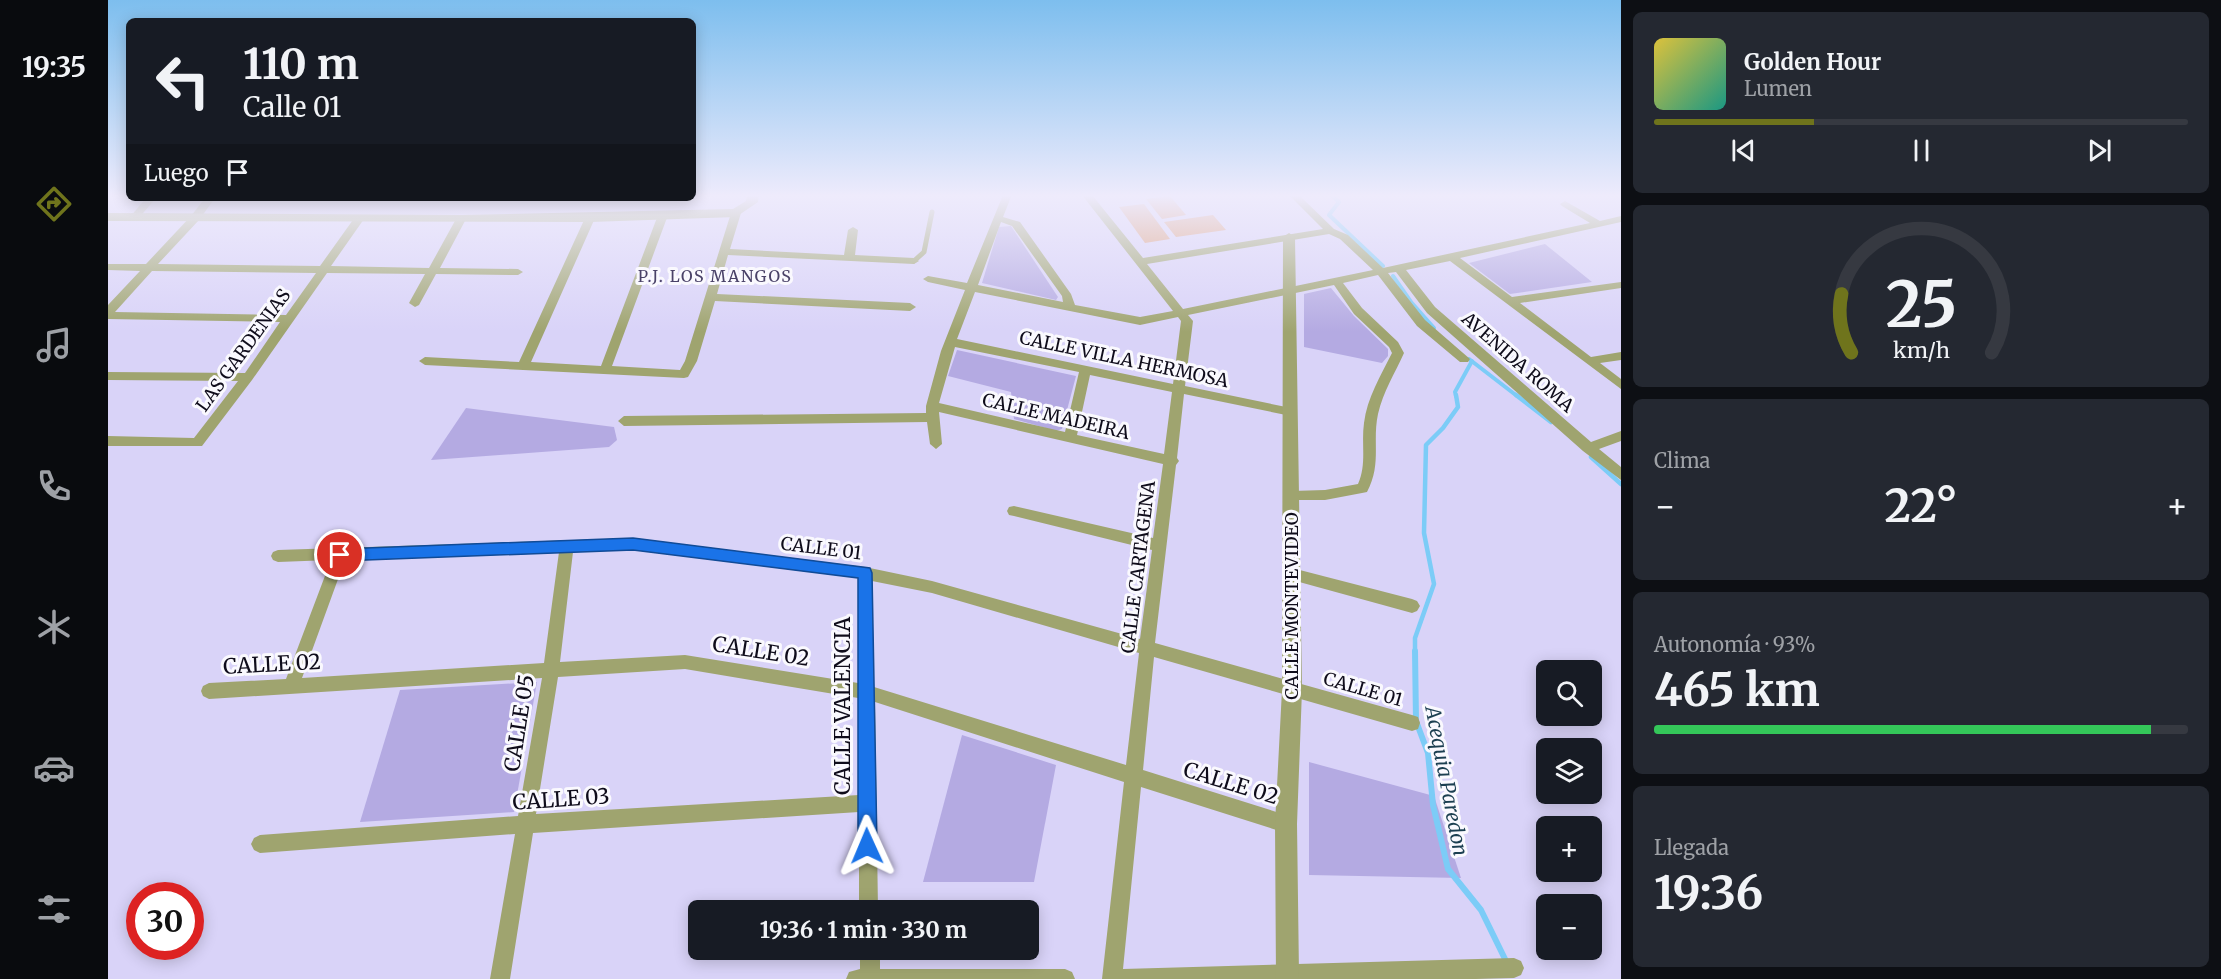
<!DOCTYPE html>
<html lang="es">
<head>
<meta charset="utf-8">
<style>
  :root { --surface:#171b24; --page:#242831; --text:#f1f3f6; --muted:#9ea1a6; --line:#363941; --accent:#6f741c }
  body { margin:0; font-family:Merriweather,serif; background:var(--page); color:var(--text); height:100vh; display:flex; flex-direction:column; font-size:22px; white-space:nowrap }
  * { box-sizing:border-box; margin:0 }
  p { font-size:20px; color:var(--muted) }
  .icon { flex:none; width:33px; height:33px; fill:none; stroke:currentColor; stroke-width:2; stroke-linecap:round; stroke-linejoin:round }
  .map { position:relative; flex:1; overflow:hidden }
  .sheet { display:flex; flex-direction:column; gap:12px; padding:12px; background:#0d0f14; width:600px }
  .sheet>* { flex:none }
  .banner { position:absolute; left:18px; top:18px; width:570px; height:183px; border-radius:9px; box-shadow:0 3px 15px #0003; background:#171b24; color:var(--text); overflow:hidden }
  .buttons { position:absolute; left:1428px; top:660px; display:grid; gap:12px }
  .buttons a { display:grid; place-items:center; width:66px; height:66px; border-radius:9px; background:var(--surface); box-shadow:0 3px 15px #0003; font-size:30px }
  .speed { position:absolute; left:18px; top:882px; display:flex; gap:12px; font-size:30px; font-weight:700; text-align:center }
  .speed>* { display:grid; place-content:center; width:78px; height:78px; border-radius:50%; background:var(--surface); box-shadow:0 3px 15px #0003; line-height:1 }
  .speed .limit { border:9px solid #d22; background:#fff; color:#111 }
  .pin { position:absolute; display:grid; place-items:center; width:51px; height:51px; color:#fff; margin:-26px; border:3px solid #fff; border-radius:50%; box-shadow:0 2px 6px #0007 }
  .me { position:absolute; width:66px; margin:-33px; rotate:359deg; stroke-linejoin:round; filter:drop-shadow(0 0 4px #0008) }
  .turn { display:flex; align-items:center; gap:21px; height:126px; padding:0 18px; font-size:27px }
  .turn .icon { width:78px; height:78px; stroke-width:2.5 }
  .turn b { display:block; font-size:42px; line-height:51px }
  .then { display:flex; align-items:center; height:57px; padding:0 18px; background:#0003; gap:12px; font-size:22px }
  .big { font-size:45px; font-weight:700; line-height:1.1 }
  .sheet .widget { flex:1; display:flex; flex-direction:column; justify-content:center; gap:9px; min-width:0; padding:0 21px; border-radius:9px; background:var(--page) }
  .sheet .dial { align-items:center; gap:0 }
  .dial svg { height:156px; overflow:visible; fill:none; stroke:var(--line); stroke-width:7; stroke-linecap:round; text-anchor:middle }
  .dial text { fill:var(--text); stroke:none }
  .song { display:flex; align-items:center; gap:18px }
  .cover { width:72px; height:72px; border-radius:9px; background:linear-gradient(135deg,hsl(50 70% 55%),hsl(170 70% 35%)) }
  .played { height:6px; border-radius:3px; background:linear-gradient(90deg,var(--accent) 30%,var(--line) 30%) }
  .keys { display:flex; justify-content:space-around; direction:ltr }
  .heat { display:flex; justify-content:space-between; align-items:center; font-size:33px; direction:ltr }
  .charge { height:9px; border-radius:4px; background:linear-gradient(90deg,#34c759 93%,var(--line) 0) }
  .trip { position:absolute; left:580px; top:900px; width:351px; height:60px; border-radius:9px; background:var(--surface); box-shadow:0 3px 15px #0003; font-weight:700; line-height:60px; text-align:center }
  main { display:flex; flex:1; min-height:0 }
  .menu { display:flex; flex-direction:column; width:108px; justify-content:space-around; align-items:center; background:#090b0e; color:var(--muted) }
  .menu .icon { width:42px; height:42px }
  .menu .current { color:var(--accent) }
  .menu b { font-size:27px; color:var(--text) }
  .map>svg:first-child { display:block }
  .green { fill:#b4aae2 }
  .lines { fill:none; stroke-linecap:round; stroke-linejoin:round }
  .stream-far2 { stroke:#7cccf7; stroke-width:4 }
  .stream-far1 { stroke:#7cccf7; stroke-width:4.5 }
  .stream { stroke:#7cccf7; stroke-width:6 }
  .building { fill:#de9b70 }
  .service { stroke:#9fa46f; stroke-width:5 }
  .minor { fill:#9fa46f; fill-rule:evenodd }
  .tertiary { fill:#9fa46f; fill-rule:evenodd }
  .route { fill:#1a73e8; stroke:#114b97; stroke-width:1.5 }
  .labels { text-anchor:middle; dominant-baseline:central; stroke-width:6; stroke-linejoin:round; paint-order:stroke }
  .far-neighbourhood-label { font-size:16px; letter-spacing:1.5px; fill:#4a4268; stroke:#faf9fe }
  .street-label { font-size:18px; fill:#0f0c1b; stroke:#faf9fe }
  .water-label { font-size:20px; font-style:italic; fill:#1c3f51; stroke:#faf9fe }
  .near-street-label { font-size:21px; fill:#0f0c1b; stroke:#faf9fe }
</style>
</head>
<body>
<main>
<nav class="menu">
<b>19:35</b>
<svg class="icon current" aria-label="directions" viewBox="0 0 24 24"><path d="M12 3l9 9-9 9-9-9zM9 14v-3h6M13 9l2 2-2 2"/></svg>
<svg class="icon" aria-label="music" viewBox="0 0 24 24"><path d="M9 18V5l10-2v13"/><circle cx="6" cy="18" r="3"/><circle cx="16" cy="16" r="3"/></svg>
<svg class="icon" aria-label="phone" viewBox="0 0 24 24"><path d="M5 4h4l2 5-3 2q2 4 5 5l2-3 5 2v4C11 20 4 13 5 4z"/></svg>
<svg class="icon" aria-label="climate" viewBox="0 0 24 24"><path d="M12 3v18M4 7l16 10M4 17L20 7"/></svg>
<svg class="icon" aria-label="car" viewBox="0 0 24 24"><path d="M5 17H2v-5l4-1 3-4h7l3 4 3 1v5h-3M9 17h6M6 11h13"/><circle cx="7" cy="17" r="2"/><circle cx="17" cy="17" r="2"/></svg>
<svg class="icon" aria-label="filters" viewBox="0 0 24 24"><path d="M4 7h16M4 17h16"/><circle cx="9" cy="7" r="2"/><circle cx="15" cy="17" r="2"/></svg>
</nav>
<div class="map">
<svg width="1513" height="979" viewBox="0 0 1513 979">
  <rect width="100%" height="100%" fill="#d9d3f8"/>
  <g class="green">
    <path d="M903 226 950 297 948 300 874 283 891 227Z"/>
    <path d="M1437 244 1484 282 1402 294 1361 263Z"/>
    <path d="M1223 288 1246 316 1280 349V356L1274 363 1196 347V294Z"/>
    <path d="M849 350 968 376 954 429 948 431 906 419 903 392 840 376Z"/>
    <path d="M358 408 506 427 509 440 501 447 323 460Z"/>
    <path d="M429 682 406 812 252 822 292 690Z"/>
    <path d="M854 735 948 765 926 882H815Z"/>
    <path d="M1201 762 1326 796 1353 878 1201 875Z"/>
  </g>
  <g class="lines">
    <g class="stream-far2">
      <path d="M1224 195 1231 202 1221 215 1275 266"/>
      <path d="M1285 276 1303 302 1326 328"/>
      <path d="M1361 359 1409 396"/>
      <path d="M1348 396 1347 392 1364 361"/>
    </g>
    <g class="stream-far1">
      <path d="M1408 395 1443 422"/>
      <path d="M1483 457 1513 484"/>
      <path d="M1307 653V638L1326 584 1316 533 1318 445 1335 428 1350 407 1348 395"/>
    </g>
    <path class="stream" d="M1307 651 1308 721 1320 753 1325 805 1340 869 1373 910 1397 959"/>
  </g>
  <g class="building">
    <path d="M1062 196 1078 215 1054 219 1038 199Z"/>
    <path d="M1036 204 1062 239 1037 243 1011 207Z"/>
    <path d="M1105 215 1118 230 1068 237 1056 222Z"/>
  </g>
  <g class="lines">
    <path class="service" d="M806 261 816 252 824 212"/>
    <g class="minor">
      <path d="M895 195 903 197 895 217 912 222 963 294 967 305 1032 317 1065 311 974 195H984L1035 258 1215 229 1181 195H1191L1226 229 1240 235 1275 268 1482 223 1454 206 1452 204 1457 201 1492 221 1513 216V222L1352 258 1404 297 1513 282V288L1412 303 1483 357 1513 352V360L1492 363 1513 379V389L1342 261 1298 270 1327 307 1483 442 1513 431V441L1491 449 1513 467V480L1475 451 1319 313 1288 272 1280 273 1317 320 1362 359 1360 362H1352L1309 326 1270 275 1235 283 1254 308 1290 342 1296 353C1287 373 1275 392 1270 414 1264 442 1274 464 1259 492L1254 493 1217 500H1179L1177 496 1179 492 1184 491 1217 490 1250 484C1259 464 1253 444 1256 423 1259 398 1273 375 1284 353L1281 347 1246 314 1226 285 1080 315 1085 321 1077 386 1183 408 1189 412 1183 416 1076 394 1069 458 1071 461 1068 465 1047 643 1304 715 1310 717 1312 723 1310 729 1304 731 1046 657 1035 770 1178 815 1184 818 1187 824 1184 830 1178 833 1033 787 1015 969 1406 958 1413 961 1416 968 1413 975 1406 978 1368 979H994L1016 782 767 702 770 910H751V812L425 833 402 979H382L407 834 152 853 146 850 143 844 146 838 152 835 410 816 434 678 101 699 95 696 93 691 95 686 101 683 178 679 223 560 170 562 165 560 163 556 165 552 170 550 525 538 757 567 824 581 1032 639 1044 550 906 516 901 515 899 511 901 507 906 506 1045 538 1055 464 831 412 834 444 828 449 822 444 819 422 516 426 510 421 516 416 818 413V406L833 351 857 290 820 282 815 279 820 276 859 283ZM893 222 904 226 954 296 955 302 870 285ZM1221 234 1232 239 1265 270 1075 309 1039 264ZM867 292 1032 325 1070 317 1073 321 1065 384 849 339ZM847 347 971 372 957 432 831 403ZM982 375 1064 392 1056 454 969 435ZM525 550 750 578V683L577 655 452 662 465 552ZM451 552 436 663 194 678 237 560ZM764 581 824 593 1031 653 1018 765 766 687ZM577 669 750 698 751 795 428 814 450 677Z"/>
      <path d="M38 198H48L30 219H24L22 217Z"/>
      <path d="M97 198H107L91 220 50 264 212 266 247 217 251 216 256 219 223 266 321 268 348 219 353 216 358 219 332 268 410 269 415 272 410 275 328 274 311 305 307 307 301 303 317 274 219 273 144 380 94 446H0V436L86 438 130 381 0 380V372L137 373 172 322 0 319V305L32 271 0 270V264H38L83 216ZM44 271 208 273 178 315 7 312Z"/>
      <path d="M628 210 633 213 622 249 736 255 740 230 745 227 750 230 747 255 806 258 811 261 806 264 620 255 609 294 802 303 808 307 802 311 607 301 589 361 580 377 576 378 317 365 311 361 317 357 411 362 477 218 482 215 487 218 423 362 493 366 550 215 555 212 560 215 504 366 572 370 577 361 623 213Z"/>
      <path d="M1184 568 1304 599 1309 601 1312 606 1309 611 1304 613 1184 580 1179 578 1177 574 1179 570Z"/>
      <path d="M752 950H772V969H957L964 972 967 979H738L741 972 752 969Z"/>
    </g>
    <g class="tertiary">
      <path d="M639 195H651L650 202 628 217 482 222 0 221V213L353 215 625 209 638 201Z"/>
      <path d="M1181 233 1187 237 1194 690 1189 824 1191 975 1190 979H1168L1167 824 1174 690 1175 237Z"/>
    </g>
  </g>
  <linearGradient id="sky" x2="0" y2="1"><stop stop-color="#7dbeee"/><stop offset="0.59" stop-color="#eeebfc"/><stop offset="1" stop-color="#eeebfc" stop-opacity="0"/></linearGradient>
  <rect width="1513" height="332" fill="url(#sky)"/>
  <path class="route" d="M525 538 762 568 764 573 769 846 766 853 759 855 753 853 750 846V578L525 550 232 561 227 559 225 555 227 550 232 549Z"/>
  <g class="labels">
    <g class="far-neighbourhood-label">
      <text x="607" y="276">P.J. LOS MANGOS</text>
    </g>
    <g class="street-label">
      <text transform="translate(135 350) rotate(-54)">LAS GARDENIAS</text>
      <text transform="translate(1016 359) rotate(12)">CALLE VILLA HERMOSA</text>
      <text transform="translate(1410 362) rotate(41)">AVENIDA ROMA</text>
      <text transform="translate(948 416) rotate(13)">CALLE MADEIRA</text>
      <text transform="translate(713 548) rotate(7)">CALLE 01</text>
      <text transform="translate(1030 567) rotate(-83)">CALLE CARTAGENA</text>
      <text transform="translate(1183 606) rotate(-90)">CALLE MONTEVIDEO</text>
      <text transform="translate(1255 689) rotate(16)">CALLE 01</text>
    </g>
    <g class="water-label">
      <text transform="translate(1339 781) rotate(79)">Acequia Paredon</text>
    </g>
    <g class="near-street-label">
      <text transform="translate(653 651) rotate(9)">CALLE 02</text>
      <text transform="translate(164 664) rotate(-3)">CALLE 02</text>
      <text transform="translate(734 706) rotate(-90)">CALLE VALENCIA</text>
      <text transform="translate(411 723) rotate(-81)">CALLE 05</text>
      <text transform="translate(1123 783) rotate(17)">CALLE 02</text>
      <text transform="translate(453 799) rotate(-4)">CALLE 03</text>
    </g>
  </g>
</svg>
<div class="buttons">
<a><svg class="icon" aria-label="search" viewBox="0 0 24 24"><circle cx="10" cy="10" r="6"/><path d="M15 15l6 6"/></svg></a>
<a><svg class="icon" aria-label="layers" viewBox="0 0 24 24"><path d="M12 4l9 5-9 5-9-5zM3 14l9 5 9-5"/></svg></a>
<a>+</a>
<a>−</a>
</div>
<div class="speed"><div class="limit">30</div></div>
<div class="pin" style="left:232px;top:555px;background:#d93025"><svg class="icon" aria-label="arrive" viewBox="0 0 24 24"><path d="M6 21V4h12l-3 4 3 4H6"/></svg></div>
<svg class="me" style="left:759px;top:846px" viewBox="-20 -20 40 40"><path d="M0-17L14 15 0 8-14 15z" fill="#1a73e8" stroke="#fff" stroke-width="4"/></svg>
<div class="trip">19:36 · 1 min · 330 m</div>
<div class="banner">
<div class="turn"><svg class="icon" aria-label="left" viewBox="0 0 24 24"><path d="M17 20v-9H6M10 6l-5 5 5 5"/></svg><div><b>110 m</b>Calle 01</div></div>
<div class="then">Luego<svg class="icon" aria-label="arrive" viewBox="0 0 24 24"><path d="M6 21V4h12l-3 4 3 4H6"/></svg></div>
</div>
</div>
<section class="sheet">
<div class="widget">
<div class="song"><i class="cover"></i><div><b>Golden Hour</b><p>Lumen</p></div></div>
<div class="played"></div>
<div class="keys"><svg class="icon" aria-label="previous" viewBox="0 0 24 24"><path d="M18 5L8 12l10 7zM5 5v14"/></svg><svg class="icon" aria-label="pause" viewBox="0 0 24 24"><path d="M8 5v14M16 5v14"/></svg><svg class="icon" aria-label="next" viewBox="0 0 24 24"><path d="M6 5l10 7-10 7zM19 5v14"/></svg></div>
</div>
<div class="widget dial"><svg viewBox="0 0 100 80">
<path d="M14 69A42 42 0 1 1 86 69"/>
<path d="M14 69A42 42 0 0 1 9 39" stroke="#6f741c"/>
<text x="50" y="56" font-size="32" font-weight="700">25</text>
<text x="50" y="72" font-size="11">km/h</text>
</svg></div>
<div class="widget"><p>Clima</p>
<div class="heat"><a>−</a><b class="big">22°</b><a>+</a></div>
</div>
<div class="widget"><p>Autonomía · 93%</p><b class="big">465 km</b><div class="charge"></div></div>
<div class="widget"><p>Llegada</p><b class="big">19:36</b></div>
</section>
</main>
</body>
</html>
